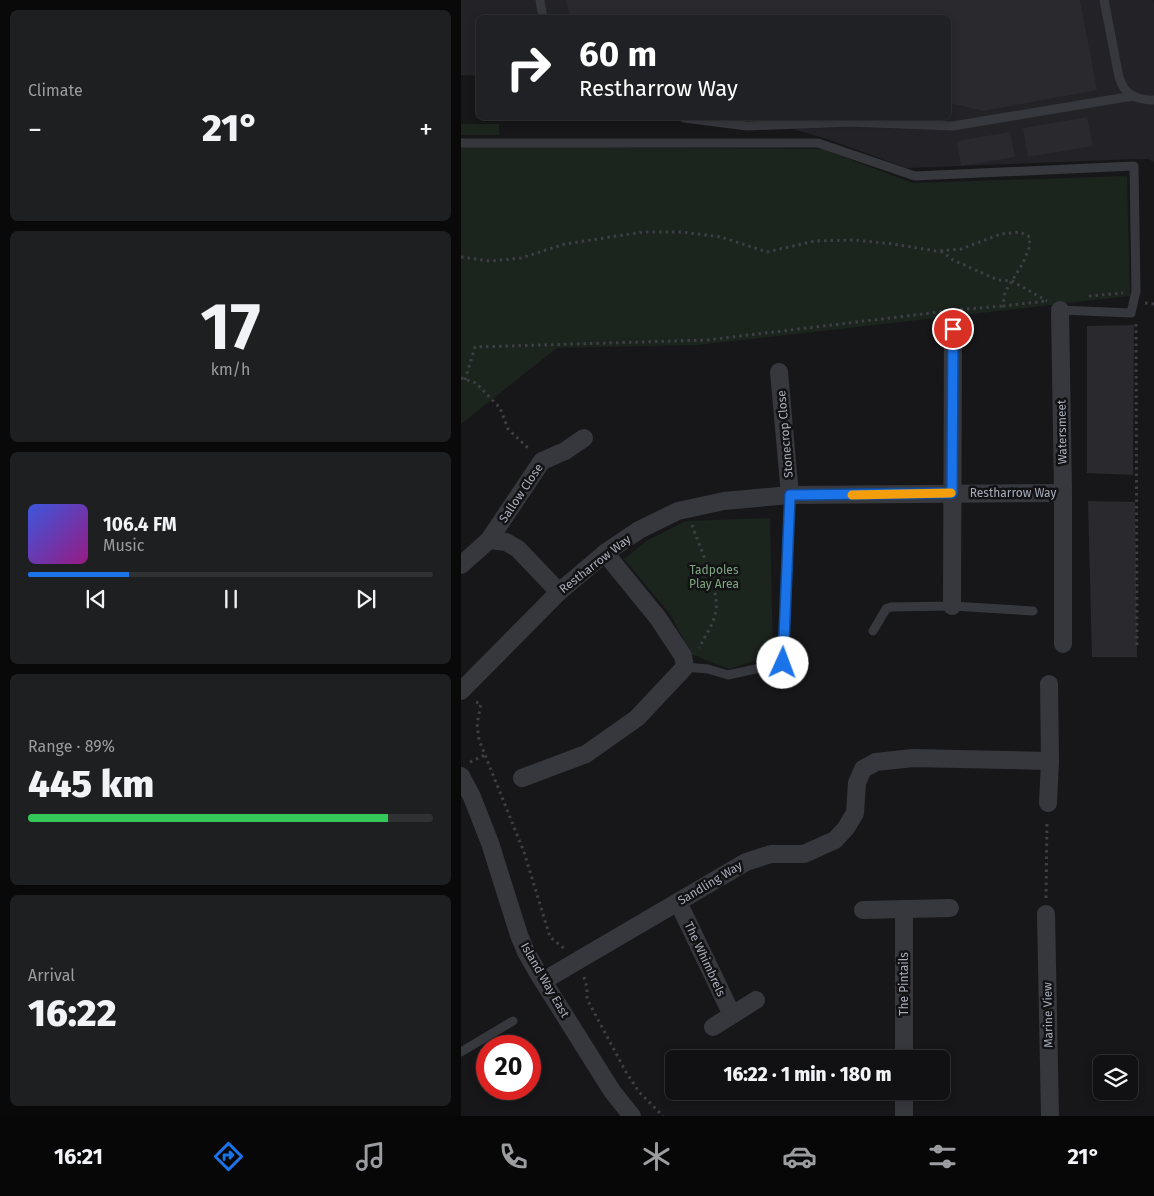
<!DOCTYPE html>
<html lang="en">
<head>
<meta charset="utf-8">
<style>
  :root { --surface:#111113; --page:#1e1f21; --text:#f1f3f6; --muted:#9c9da0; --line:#303133; --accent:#1a73e8 }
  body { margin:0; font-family:"Fira Sans",sans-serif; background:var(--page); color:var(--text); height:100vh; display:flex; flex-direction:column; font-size:19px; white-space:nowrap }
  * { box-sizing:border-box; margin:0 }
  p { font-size:16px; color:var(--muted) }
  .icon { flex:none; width:28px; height:28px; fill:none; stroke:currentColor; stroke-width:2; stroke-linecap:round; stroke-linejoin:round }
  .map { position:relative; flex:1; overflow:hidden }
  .details { display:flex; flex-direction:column; gap:10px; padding:10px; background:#09090a; width:461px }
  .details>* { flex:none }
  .banner { position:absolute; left:15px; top:15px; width:475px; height:105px; border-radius:8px; box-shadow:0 2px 8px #0003,0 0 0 1px var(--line); background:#202124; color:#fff; overflow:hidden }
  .buttons { position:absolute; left:632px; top:1055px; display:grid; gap:10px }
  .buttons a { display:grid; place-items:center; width:45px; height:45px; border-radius:8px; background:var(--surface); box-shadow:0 2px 8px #0003,0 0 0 1px var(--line); font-size:25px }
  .speed { position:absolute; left:15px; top:1035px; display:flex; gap:10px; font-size:25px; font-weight:700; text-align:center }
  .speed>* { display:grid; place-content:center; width:65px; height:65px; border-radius:50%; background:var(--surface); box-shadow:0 2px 8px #0003,0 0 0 1px var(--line); line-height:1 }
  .speed .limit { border:8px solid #d22; background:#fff; color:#111 }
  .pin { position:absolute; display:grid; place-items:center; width:42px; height:42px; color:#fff; margin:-21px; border:2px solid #fff; border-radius:50%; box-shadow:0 1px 5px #0007 }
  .me { position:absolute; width:55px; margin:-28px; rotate:2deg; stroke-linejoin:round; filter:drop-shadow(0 0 4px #0008) }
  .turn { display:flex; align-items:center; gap:18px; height:105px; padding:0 20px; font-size:22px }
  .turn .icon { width:65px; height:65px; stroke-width:2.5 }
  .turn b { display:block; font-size:35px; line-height:42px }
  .big { font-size:38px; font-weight:800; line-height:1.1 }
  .details .tile { flex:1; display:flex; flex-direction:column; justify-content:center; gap:8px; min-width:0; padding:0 18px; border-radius:8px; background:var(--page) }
  .details .dial { align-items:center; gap:0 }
  .dial b { font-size:65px; line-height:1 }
  .song { display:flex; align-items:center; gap:15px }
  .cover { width:60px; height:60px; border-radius:8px; background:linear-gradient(135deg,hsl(230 70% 55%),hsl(310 70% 35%)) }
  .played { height:5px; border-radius:2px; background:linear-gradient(90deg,var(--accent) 25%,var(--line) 25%) }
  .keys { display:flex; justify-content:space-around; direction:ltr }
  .heat { display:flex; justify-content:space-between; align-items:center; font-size:28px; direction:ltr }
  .charge { height:8px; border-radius:4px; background:linear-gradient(90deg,#34c759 89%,var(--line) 0) }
  .trip { position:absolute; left:204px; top:1050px; width:285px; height:50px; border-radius:8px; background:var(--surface); box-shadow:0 2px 8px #0003,0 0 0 1px var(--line); font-weight:800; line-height:50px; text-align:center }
  .menu { display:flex; height:80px; justify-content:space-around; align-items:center; background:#070708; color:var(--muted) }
  .menu .icon { width:35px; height:35px }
  .menu .selected { color:var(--accent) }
  .menu b { font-size:22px; color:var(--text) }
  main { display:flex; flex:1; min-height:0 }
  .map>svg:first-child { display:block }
  .built { fill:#232226 }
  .green { fill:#1c241e }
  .building { fill:#2a292d }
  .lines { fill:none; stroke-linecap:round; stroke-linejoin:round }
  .path { stroke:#3d3f45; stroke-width:3; stroke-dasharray:2.5 4; stroke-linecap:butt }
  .lane { stroke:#37383e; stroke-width:9 }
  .street { stroke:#37383e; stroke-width:18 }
  .route-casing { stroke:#114b97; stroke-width:12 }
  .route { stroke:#1a73e8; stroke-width:9 }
  .slow { stroke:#f59e0b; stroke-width:9 }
  .labels { text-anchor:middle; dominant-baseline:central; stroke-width:5; stroke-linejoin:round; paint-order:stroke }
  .street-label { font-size:12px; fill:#a8adba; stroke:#121214 }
  .park-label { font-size:12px; fill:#7ea681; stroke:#121214 }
</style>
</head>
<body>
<main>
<section class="details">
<div class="tile"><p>Climate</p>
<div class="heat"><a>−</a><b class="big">21°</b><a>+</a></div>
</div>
<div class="tile dial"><b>17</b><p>km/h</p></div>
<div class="tile">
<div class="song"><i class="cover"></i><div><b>106.4 FM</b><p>Music</p></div></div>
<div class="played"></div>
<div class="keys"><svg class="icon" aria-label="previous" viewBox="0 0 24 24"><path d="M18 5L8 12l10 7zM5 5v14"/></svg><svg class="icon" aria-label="pause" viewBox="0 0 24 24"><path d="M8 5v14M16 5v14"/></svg><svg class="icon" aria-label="next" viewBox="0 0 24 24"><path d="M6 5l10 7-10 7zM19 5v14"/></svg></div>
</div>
<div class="tile"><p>Range · 89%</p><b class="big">445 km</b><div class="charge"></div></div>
<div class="tile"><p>Arrival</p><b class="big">16:22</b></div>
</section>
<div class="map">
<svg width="693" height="1116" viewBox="0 0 693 1116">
  <rect width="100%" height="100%" fill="#171719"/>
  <path class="built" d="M0 0H692L693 5V162L687 159H675L446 168 366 139 294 118H488V18H18L17 76 0 75Z"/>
  <g class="green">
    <rect x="0" y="124" width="38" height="11"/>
    <path d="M0 146 361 149 452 183 666 176 669 296 236 345 96 348 0 424Z"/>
    <path d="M309 518 312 655 268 669 230 654 209 614 163 559 187 540 225 521Z"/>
  </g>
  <g class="building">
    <path d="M105 0H619L636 90 522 111 488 103V18H109Z"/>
    <path d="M626 117 632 146 567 157 562 128Z"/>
    <path d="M549 132 554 157 500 166 496 141Z"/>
    <path d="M673 325 672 475 626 473V326Z"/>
    <path d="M627 501 674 502 676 657H631Z"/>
  </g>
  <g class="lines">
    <g class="path">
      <path d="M480 251 492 260 537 280 551 281 586 301"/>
      <path d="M0 257 29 261 60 258 104 244 182 232H221L260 237 306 252 354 241 393 240 432 244 475 251 500 249 540 234 559 232 569 237 568 248 562 263 544 292 542 306 585 301"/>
      <path d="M628 296 662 293"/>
      <path d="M684 303 693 304"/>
      <path d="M493 310 542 306"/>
      <path d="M675 324 676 649"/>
      <path d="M0 378 15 383 39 408 47 429 68 449"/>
      <path d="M4 380 14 347 246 340 487 311"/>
      <path d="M231 525C238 545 258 589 255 610 253 624 244 636 238 648"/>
      <path d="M15 702 20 704 16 724 18 740 63 852 89 937 104 949"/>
      <path d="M9 762 24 755"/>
      <path d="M585 898 586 820"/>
      <path d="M123 977 126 988V999L165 1072 178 1092 202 1116"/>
    </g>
    <g class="lane">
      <path d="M79 0 82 18"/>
      <path d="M643 0 658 77C659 80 661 85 663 88 670 98 682 100 693 100"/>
      <path d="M223 118 286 126 389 122 492 126 672 96"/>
      <path d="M0 143H357L454 176 673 166 675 291 670 313 599 310"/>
      <path d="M412 631 425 609 430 607 491 606 572 611"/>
      <path d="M224 667 247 669 267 675 322 663 329 495"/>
      <path d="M0 1052 52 1021"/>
    </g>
    <g class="street">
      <path d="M599 310 602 493V644"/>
      <path d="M318 372 329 495"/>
      <path d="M28 540 45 542 57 549 98 592"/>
      <path d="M0 565 28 540 81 461 104 451 123 438"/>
      <path d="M491 606 492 329"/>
      <path d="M0 691 98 592 144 553 178 530 217 511 263 501 329 495 602 493"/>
      <path d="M0 776 11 797 29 843 58 935 65 952 77 973 151 1091 171 1116"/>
      <path d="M61 778 125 754 176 718 224 667 222 656 197 618 144 553"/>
      <path d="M587 803 589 761 588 684"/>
      <path d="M217 902 271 1015"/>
      <path d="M402 910 489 908"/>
      <path d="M585 914 589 1116"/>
      <path d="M82 981 285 862 310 854H343L374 840 385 828 394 813 396 783 402 769 415 762 452 758 589 761"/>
      <path d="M252 1027 295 1000"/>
      <path d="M443 1059V909"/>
      <path d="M443 1116V1091"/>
    </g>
  </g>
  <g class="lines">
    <g class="route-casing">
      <path id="route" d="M322 663 329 495 491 493 492 329"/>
    </g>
    <use href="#route" class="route"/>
    <path class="slow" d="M391 495 490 493"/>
  </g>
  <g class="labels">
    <g class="street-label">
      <text transform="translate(601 432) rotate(-91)">Watersmeet</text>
      <text transform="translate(324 434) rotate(-95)">Stonecrop Close</text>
      <text transform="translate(60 493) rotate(-56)">Sallow Close</text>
      <text x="552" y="493">Restharrow Way</text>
      <text transform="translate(134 564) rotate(-38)">Restharrow Way</text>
      <text transform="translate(249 883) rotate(-31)">Sandling Way</text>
      <text transform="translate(244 959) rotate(65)">The Whimbrels</text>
      <text transform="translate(84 980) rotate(60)">Island Way East</text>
      <text transform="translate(443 984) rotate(-90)">The Pintails</text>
      <text transform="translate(587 1015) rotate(-91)">Marine View</text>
    </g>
    <g class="park-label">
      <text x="253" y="570">Tadpoles<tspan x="253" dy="14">Play Area</tspan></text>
    </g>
  </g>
</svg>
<div class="buttons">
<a><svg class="icon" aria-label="layers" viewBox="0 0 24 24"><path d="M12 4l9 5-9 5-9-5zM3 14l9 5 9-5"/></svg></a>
</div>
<div class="speed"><div class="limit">20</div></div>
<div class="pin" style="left:492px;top:329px;background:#d93025"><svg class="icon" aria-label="arrive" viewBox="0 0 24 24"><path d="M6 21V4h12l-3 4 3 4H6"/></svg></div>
<svg class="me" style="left:322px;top:663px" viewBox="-20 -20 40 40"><circle r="19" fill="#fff"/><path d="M0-13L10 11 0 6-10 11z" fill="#1a73e8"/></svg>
<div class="trip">16:22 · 1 min · 180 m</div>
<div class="banner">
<div class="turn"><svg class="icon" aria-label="right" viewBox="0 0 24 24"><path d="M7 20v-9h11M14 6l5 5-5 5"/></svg><div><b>60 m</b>Restharrow Way</div></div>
</div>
</div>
</main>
<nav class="menu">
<b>16:21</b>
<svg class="icon selected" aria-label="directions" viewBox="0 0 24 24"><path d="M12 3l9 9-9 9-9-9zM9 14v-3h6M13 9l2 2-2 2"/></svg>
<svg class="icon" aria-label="music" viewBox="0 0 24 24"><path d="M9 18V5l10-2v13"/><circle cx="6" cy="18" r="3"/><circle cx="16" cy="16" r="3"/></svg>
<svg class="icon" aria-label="phone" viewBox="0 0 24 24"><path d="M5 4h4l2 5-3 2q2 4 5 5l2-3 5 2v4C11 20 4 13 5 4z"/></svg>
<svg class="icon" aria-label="climate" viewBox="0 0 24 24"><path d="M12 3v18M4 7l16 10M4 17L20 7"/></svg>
<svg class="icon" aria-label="car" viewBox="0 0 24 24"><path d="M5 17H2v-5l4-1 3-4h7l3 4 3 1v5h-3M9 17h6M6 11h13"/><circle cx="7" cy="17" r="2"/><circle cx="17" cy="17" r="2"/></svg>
<svg class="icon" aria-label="filters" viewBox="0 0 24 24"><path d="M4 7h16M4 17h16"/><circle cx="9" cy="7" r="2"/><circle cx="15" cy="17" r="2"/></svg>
<b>21°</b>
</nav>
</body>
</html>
